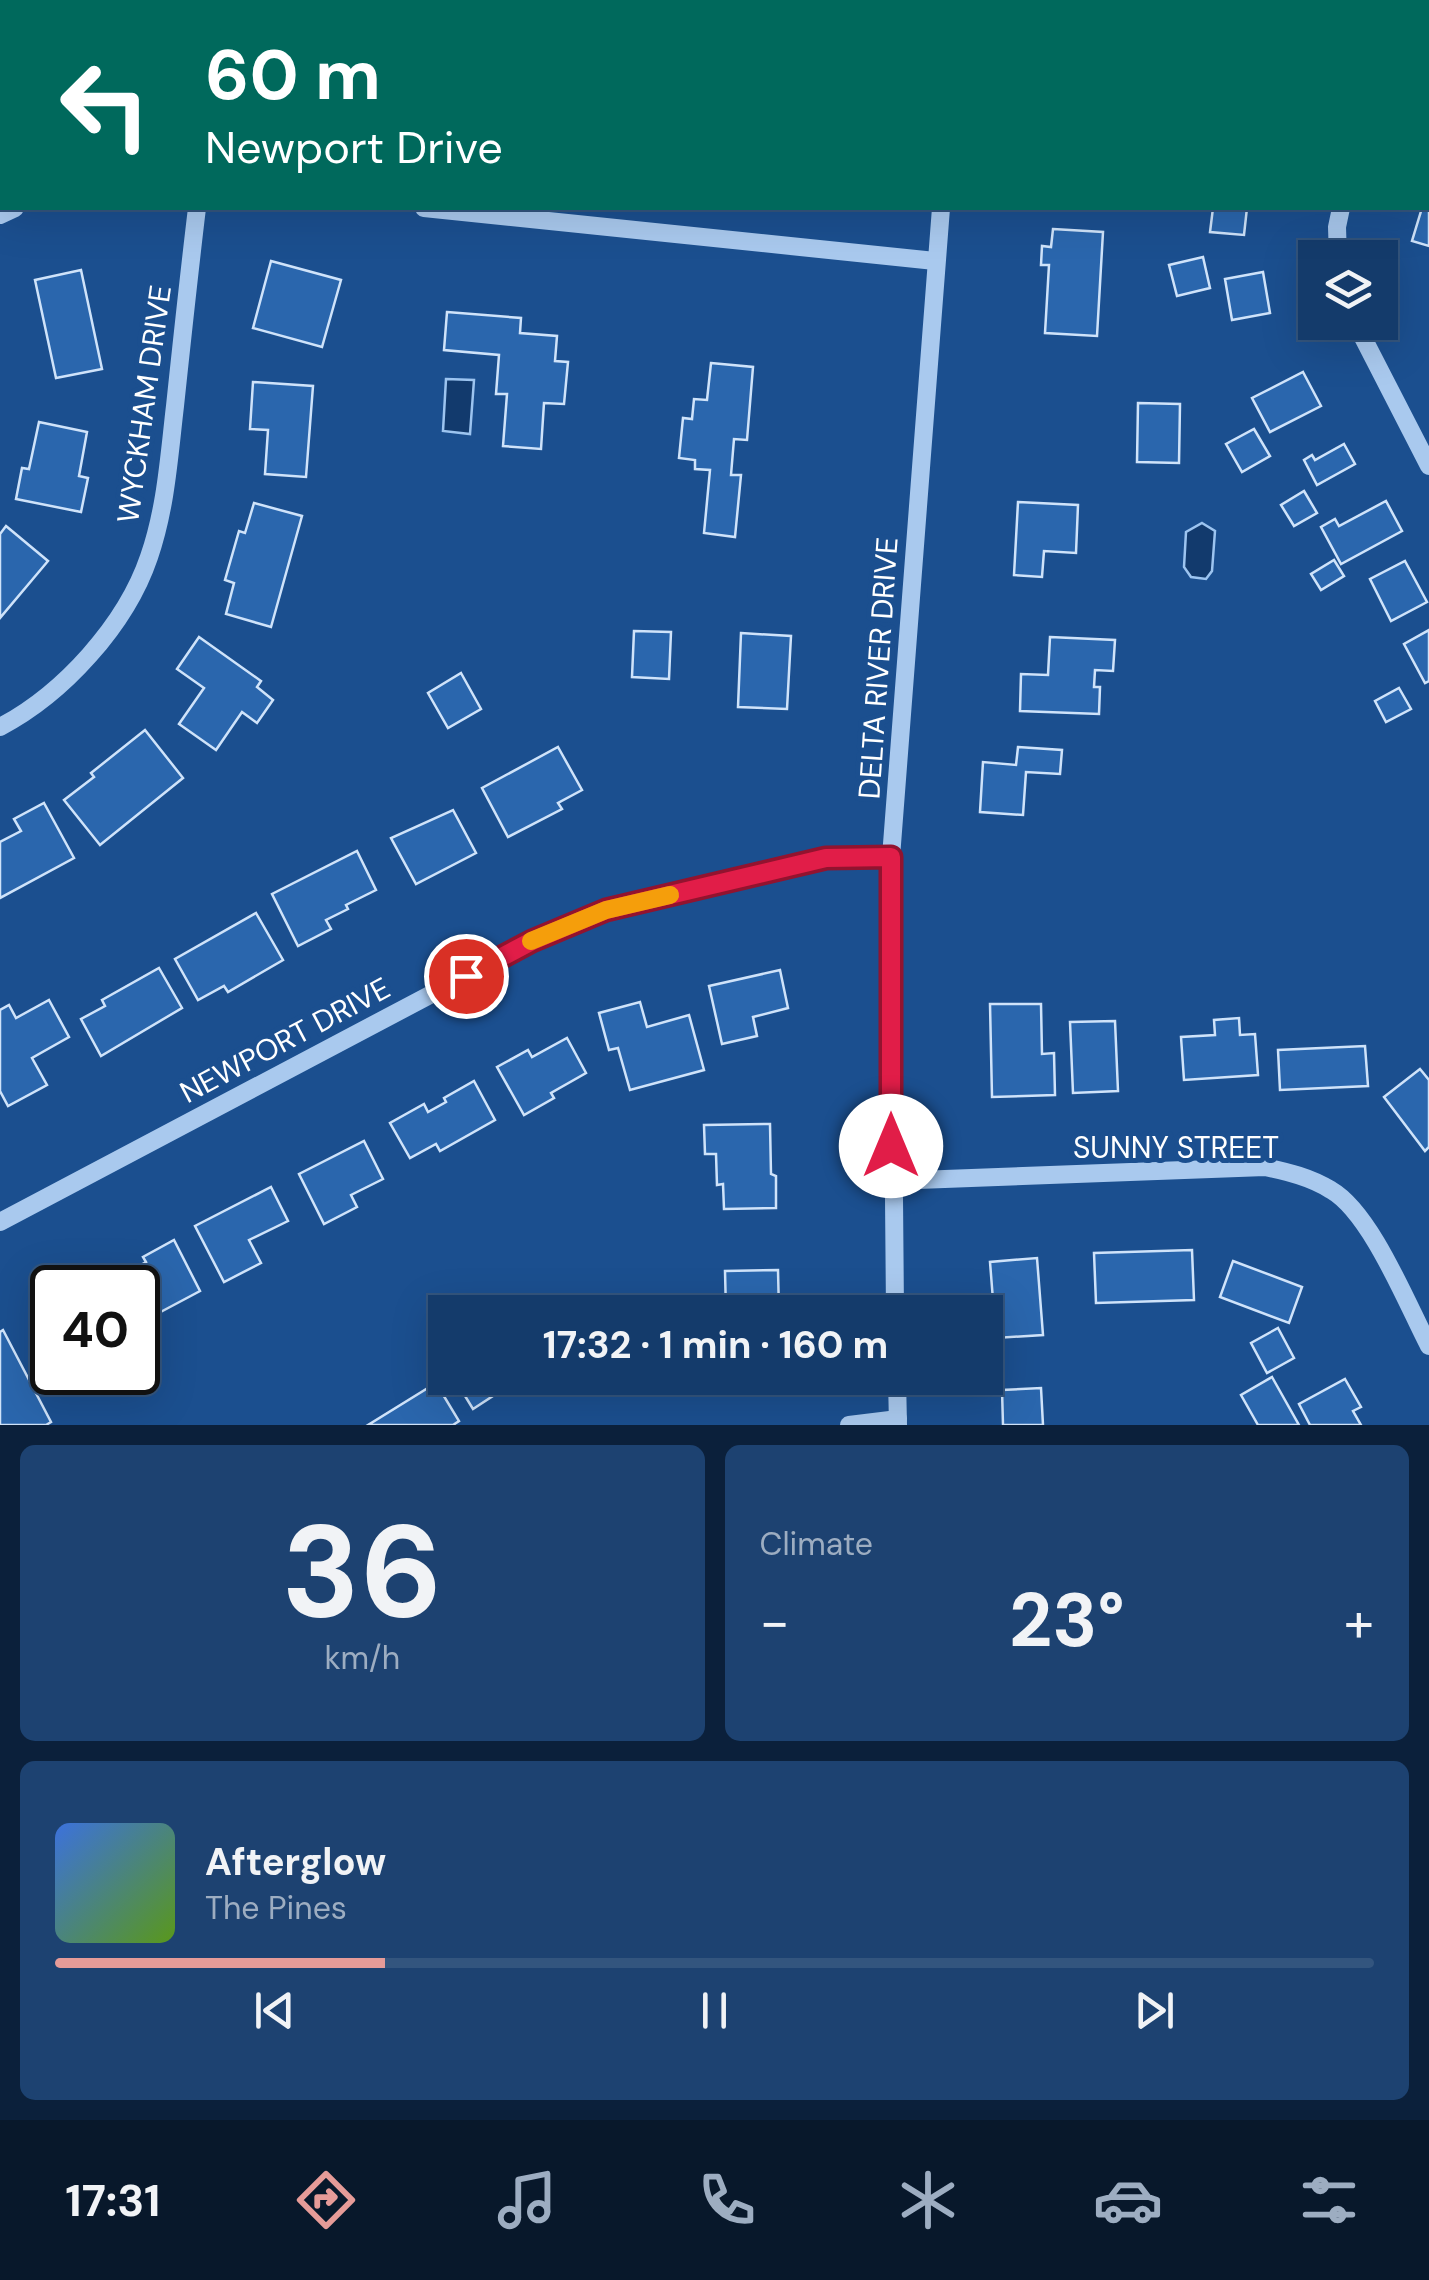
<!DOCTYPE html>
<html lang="en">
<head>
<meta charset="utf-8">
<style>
  :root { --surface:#143b6b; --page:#1d4271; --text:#f1f3f6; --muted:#9dadc1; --line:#33557e; --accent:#e69b98 }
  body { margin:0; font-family:"DM Sans",sans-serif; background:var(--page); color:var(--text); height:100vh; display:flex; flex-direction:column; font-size:38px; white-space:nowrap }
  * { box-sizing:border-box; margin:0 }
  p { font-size:32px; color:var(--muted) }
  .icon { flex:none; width:55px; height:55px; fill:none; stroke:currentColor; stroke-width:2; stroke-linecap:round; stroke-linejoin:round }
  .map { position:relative; height:1425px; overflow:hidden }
  .details { display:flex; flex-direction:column; gap:20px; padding:20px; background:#0b203b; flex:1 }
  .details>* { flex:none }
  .top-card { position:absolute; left:0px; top:0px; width:1430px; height:210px; box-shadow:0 10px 40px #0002,0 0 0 2px var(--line); background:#00695c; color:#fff; overflow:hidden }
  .fabs { position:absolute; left:1298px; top:240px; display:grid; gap:20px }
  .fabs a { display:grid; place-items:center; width:100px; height:100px; border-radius:0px; background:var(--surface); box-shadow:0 10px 40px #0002,0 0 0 2px var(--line); font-size:50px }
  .speed { position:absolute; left:30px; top:1265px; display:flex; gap:20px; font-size:50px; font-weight:700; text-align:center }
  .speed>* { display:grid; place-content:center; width:130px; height:130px; border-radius:50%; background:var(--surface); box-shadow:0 10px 40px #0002,0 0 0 2px var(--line); line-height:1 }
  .speed .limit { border:5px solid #111; border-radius:15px; background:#fff; color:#111 }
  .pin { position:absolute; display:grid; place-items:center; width:85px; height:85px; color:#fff; margin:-42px; border:5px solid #fff; border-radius:50%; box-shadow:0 2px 10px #0007 }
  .me { position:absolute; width:110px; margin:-55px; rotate:0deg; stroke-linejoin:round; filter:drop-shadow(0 0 8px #0008) }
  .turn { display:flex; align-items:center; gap:35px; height:210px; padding:0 40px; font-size:45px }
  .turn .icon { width:130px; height:130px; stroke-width:2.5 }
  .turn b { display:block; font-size:70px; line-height:85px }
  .big { font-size:75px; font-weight:700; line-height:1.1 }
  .details .tile { flex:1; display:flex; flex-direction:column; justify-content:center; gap:15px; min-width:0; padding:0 35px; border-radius:15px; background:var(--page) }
  .details .dial { align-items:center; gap:0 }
  .dial b { font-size:130px; line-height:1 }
  .song { display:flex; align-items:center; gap:30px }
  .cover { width:120px; height:120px; border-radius:15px; background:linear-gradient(135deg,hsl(220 70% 55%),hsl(90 70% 35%)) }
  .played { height:10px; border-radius:5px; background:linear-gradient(90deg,var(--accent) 25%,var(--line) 25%) }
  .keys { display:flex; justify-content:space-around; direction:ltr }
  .heat { display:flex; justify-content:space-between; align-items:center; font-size:55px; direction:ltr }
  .details .tiles { flex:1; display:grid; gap:20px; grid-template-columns:1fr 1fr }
  .tile:last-child { grid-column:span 2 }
  .trip { position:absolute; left:428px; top:1295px; width:575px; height:100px; border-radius:0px; background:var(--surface); box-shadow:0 10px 40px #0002,0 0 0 2px var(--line); font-weight:700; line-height:100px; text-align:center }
  .menu { display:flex; height:160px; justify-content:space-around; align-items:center; background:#08182b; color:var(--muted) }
  .menu .icon { width:70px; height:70px }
  .menu .on { color:var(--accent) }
  .menu b { font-size:45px; color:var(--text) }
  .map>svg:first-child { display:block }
  .water { fill:#123a6d; stroke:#9cc4f0; stroke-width:2.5 }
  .building { fill:#2a66ad; stroke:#cfe3fa; stroke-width:2.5 }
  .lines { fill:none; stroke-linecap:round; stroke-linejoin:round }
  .minor { stroke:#a9c9ee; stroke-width:18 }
  .route-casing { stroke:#92132f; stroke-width:25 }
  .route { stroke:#e11d48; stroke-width:18 }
  .slow { stroke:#f59e0b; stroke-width:18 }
  .labels { text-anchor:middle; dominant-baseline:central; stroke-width:10; stroke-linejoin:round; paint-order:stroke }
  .street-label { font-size:30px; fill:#fff; stroke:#1b4f8f }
</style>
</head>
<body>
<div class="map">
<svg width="1429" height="1425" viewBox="0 0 1429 1425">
  <rect width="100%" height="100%" fill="#1b4f8f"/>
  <g class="water">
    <path d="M446 379 474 380 470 434 443 431Z"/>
    <path d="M1202 523 1215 531 1212 571 1206 579 1191 577 1184 567 1186 532Z"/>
  </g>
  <g class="building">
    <path d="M1429 184V246L1412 241 1422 208H1428Z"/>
    <path d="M1213 208H1247L1244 235 1210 232Z"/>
    <path d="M1053 229 1103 232 1097 336 1045 333 1049 265H1041L1042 246 1051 247Z"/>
    <path d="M1203 257 1210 288 1177 296 1169 265Z"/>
    <path d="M271 261 341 280 322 347 253 328Z"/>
    <path d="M81 270 102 369 56 378 35 280Z"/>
    <path d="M1263 272 1270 313 1232 320 1225 279Z"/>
    <path d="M447 312 521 318 520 333 557 336 555 361 568 362 564 404 544 403 541 449 503 446 507 394H496L499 355 444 350Z"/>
    <path d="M711 363 753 367 747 440 734 439 731 475H741L735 537 704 533 710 470 695 469V460L679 458 683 418 692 419 694 399 707 400Z"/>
    <path d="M1303 372 1321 406 1270 432 1252 398Z"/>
    <path d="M253 382 313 386 306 477 265 474 268 430 250 429Z"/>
    <path d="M1138 403 1180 404 1179 463 1137 462Z"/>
    <path d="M39 422 87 432 79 476 88 478 81 512 16 499 22 468 29 469Z"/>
    <path d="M1254 429 1270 456 1242 472 1226 444Z"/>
    <path d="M1344 444 1355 464 1317 485 1304 460 1312 455 1315 460Z"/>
    <path d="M1304 491 1317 513 1294 526 1281 505Z"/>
    <path d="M1386 501 1402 531 1341 564 1321 527 1335 519 1339 526Z"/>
    <path d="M1018 502 1078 505 1076 553 1044 551 1042 577 1014 575Z"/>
    <path d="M254 503 302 516 271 627 226 614 234 583 225 580 239 531 245 533Z"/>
    <path d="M6 526 48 561 0 618V534Z"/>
    <path d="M1334 560 1344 576 1321 590 1311 574Z"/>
    <path d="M1405 561 1427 602 1391 621 1370 579Z"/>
    <path d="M1429 630V681L1425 683 1404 644Z"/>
    <path d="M634 631 671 632 669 679 632 677Z"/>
    <path d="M741 633 791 636 787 709 738 707Z"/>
    <path d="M199 637 261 681 257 687 273 700 257 723 242 712 216 750 179 724 204 688 177 669Z"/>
    <path d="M1050 637 1115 640 1113 671 1095 670 1094 687H1100L1099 714 1020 711 1021 674 1048 675Z"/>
    <path d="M461 673 481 709 448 728 428 693Z"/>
    <path d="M1399 688 1411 709 1386 722 1375 701Z"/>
    <path d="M145 730 183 778 100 845 64 800 94 777 91 773Z"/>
    <path d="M558 747 582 790 558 803 562 809 508 837 482 788Z"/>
    <path d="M1018 747 1062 750 1060 774 1026 772 1023 815 980 812 983 762 1016 765Z"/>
    <path d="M44 803 74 858 0 898V842L21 831 14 819Z"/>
    <path d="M453 810 476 853 416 884 391 838Z"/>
    <path d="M357 851 376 890 346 905 348 909 326 920 331 929 298 946 272 894Z"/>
    <path d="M256 913 283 960 228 992 224 986 198 1000 175 959Z"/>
    <path d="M159 968 182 1008 101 1056 81 1019 105 1006 102 1000Z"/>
    <path d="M780 970 788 1008 753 1017 757 1036 722 1044 709 986Z"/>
    <path d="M49 1000 69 1037 32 1058 47 1085 8 1106 0 1091V1010L9 1005 16 1018Z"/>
    <path d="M640 1002 647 1027 689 1015 704 1070 630 1090 618 1048 609 1050 599 1013Z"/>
    <path d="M990 1004H1041L1042 1054 1054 1053 1055 1095 992 1097Z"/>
    <path d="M1239 1018 1240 1035 1255 1034 1258 1075 1184 1080 1181 1037 1215 1035 1214 1020Z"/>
    <path d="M1115 1021 1118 1091 1073 1093 1070 1022Z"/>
    <path d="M567 1038 586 1073 551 1093 554 1098 524 1115 497 1067 528 1050 532 1057Z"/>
    <path d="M1365 1046 1368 1086 1280 1090 1278 1050Z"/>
    <path d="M1420 1069 1429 1080V1147L1425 1151 1384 1097Z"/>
    <path d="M474 1081 495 1120 440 1151 436 1144 410 1158 390 1123 424 1104 428 1112 446 1102 444 1098Z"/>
    <path d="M770 1124 771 1174 776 1176V1208L724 1209 723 1184 717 1185 716 1154H705L704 1125Z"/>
    <path d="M364 1141 383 1179 351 1195 357 1207 324 1224 299 1174Z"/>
    <path d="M271 1187 288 1221 249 1240 261 1263 224 1282 195 1226Z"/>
    <path d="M174 1240 200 1291 138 1324V1288H112L128 1279 125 1274 146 1262 143 1257Z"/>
    <path d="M1192 1250 1194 1300 1096 1303 1094 1253Z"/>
    <path d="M1037 1258 1043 1335 996 1338 990 1262Z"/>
    <path d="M1233 1261 1302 1287 1289 1323 1220 1297Z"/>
    <path d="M778 1270 779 1312H726L725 1271Z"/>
    <path d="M639 1301 641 1312H607L606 1306Z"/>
    <path d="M1278 1328 1294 1358 1267 1373 1251 1343Z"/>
    <path d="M3 1330 51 1422 46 1425H0V1332Z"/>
    <path d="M1272 1377 1299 1425H1258L1241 1395Z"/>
    <path d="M454 1378H495L502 1390 473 1409Z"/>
    <path d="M1345 1379 1361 1407 1353 1411 1361 1425H1310L1299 1404Z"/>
    <path d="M436 1383 459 1421 453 1425H368Z"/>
    <path d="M1041 1388 1043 1425H1003L1002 1390Z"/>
  </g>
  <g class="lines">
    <g class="minor">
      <path d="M957 0V2"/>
      <path d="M213 2 214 0"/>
      <path d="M1428 67 1429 66"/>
      <path d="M424 208 935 261"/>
      <path d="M0 215 15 208"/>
      <path d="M1338 258 1337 227 1341 208"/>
      <path d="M1355 322 1429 466"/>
      <path d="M0 727C63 694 126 625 149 557 166 508 169 457 175 406 182 340 189 274 197 208"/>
      <path d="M891 1181 1265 1167C1288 1172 1310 1177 1331 1190 1371 1213 1407 1304 1429 1346"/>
      <path d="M0 1222 532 941 606 910 827 858 891 857"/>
      <path d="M895 1312 891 857 941 208"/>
      <path d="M897 1378 898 1425"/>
      <path d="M849 1425 898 1419"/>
    </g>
  </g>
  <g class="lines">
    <g class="route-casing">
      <path id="route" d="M466 976 532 941 606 910 826 858 891 857V1146"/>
    </g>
    <use href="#route" class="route"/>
    <path class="slow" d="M531 941 606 910 670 895"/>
  </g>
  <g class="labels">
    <g class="street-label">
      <text transform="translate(144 404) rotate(-82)">WYCKHAM DRIVE</text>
      <text transform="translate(878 668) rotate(-86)">DELTA RIVER DRIVE</text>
      <text transform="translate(285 1040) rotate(-28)">NEWPORT DRIVE</text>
      <text x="1176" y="1147">SUNNY STREET</text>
    </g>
  </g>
</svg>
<div class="fabs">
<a><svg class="icon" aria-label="layers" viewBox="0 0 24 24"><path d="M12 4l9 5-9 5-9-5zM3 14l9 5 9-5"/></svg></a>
</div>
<div class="speed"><div class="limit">40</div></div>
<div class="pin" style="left:466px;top:976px;background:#d93025"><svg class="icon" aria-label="arrive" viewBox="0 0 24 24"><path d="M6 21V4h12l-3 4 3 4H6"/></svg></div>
<svg class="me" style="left:891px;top:1146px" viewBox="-20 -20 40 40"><circle r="19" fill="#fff"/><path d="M0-13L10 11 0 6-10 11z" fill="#e11d48"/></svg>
<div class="trip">17:32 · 1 min · 160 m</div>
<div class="top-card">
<div class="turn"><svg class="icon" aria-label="left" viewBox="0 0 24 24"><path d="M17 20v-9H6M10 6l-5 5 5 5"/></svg><div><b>60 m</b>Newport Drive</div></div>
</div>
</div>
<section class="details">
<div class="tiles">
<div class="tile dial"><b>36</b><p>km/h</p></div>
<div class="tile"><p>Climate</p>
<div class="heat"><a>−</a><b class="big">23°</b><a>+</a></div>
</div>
<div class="tile">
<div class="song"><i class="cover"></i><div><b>Afterglow</b><p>The Pines</p></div></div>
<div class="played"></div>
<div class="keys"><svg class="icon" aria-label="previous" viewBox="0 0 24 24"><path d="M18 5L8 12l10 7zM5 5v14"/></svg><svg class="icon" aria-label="pause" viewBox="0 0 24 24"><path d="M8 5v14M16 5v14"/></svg><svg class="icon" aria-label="next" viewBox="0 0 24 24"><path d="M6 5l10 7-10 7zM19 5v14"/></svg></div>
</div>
</div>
</section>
<nav class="menu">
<b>17:31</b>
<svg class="icon on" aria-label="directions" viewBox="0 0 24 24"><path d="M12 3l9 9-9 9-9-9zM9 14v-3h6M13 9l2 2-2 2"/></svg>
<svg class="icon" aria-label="music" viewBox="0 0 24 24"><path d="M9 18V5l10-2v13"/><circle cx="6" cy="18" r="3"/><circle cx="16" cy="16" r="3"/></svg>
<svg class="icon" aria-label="phone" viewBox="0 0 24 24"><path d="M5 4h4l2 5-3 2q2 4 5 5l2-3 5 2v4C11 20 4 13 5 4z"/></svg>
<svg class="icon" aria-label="climate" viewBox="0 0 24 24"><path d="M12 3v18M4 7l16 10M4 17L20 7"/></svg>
<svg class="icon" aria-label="car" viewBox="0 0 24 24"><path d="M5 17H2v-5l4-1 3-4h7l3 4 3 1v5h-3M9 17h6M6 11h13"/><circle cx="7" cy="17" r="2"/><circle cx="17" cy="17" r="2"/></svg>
<svg class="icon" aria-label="filters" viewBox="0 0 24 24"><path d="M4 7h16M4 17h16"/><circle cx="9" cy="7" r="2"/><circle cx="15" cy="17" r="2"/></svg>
</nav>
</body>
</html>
